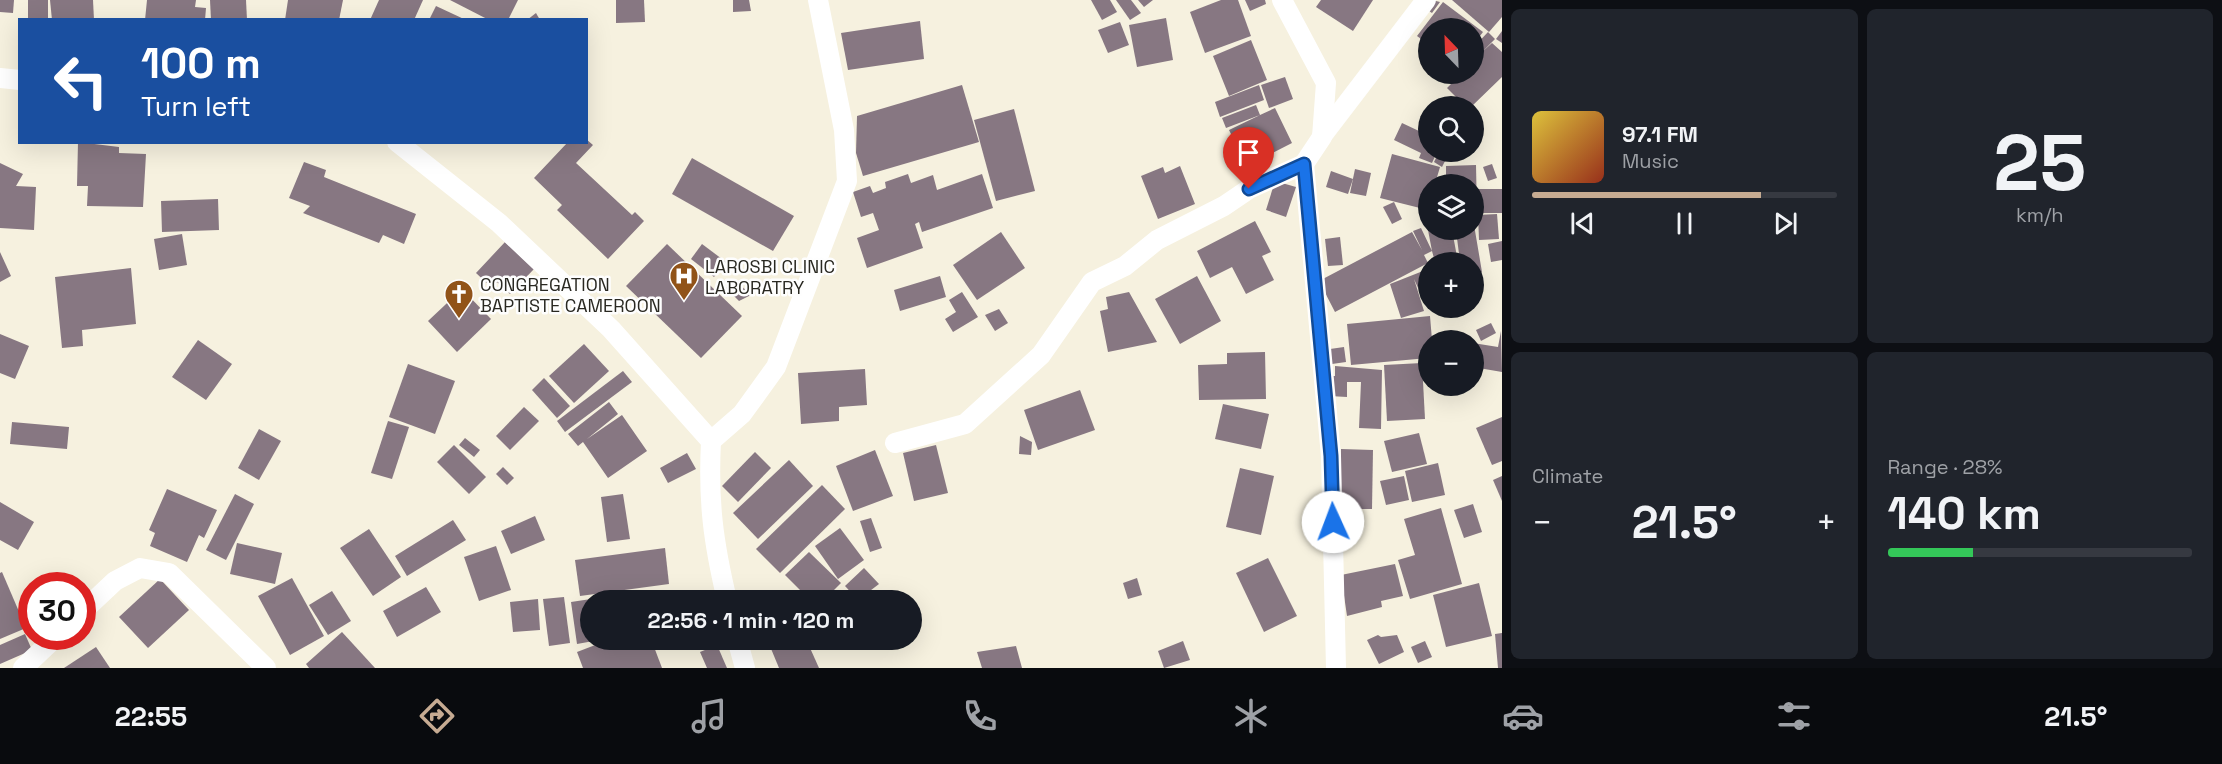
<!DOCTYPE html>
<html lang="en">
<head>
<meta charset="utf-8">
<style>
  :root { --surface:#171b24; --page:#20242c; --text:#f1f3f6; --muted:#9ea1a6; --line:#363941; --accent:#c6ab92 }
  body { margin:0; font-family:"Space Grotesk",sans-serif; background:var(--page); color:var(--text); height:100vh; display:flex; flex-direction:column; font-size:22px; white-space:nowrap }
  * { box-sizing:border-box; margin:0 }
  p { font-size:20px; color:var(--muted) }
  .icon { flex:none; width:33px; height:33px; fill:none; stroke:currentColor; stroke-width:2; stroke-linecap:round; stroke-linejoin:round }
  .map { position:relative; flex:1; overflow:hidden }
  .sheet { display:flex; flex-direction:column; gap:9px; padding:9px; background:#0d0f14; width:720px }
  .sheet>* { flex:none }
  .top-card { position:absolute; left:18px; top:18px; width:570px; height:126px; border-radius:0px; box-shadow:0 6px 24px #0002; background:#1a4fa0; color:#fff; overflow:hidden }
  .needle { width:39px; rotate:337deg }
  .buttons { position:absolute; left:1418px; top:18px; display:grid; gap:12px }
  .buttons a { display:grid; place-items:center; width:66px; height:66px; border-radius:50%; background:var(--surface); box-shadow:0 6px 24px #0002; font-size:30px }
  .speed { position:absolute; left:18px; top:572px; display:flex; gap:12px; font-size:30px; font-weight:700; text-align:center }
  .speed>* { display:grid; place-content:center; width:78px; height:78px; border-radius:50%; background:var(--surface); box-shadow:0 6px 24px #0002; line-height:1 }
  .speed .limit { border:9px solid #d22; background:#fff; color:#111 }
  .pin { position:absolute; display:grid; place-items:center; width:51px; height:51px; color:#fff; margin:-62px -26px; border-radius:50% 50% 50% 0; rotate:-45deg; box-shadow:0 0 6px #0007 }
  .pin .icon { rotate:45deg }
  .me { position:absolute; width:66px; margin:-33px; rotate:358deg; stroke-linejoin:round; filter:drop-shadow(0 0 4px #0008) }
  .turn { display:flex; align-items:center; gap:21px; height:126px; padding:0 24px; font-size:27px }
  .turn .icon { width:78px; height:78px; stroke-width:2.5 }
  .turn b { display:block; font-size:42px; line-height:51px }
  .big { font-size:45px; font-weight:700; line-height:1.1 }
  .sheet .widget { flex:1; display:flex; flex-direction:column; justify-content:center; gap:9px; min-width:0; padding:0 21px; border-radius:9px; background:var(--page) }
  .sheet .dial { align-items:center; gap:0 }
  .dial b { font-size:78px; line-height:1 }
  .song { display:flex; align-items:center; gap:18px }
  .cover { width:72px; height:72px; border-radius:9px; background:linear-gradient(135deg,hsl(50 70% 55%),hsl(10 70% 35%)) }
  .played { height:6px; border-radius:3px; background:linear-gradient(90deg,var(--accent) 75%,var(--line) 75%) }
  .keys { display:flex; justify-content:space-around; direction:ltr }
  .heat { display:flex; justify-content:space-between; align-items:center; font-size:33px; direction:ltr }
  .charge { height:9px; border-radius:4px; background:linear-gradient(90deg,#34c759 28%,var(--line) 0) }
  .sheet .tiles { flex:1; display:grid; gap:9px; grid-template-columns:repeat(2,1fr) }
  .trip { position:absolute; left:580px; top:590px; width:342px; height:60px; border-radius:30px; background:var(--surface); box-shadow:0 6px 24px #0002; font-weight:700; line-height:60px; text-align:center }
  .tabs { display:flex; height:96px; justify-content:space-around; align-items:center; background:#090b0e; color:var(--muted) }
  .tabs .icon { width:42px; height:42px }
  .tabs .current { color:var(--accent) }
  .tabs b { font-size:27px; color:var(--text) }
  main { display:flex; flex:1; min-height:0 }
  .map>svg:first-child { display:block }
  .building { fill:#877782 }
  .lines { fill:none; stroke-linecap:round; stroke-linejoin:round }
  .minor { stroke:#fff; stroke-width:20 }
  .route-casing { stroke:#114b97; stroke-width:15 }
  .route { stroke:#1a73e8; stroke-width:10 }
  .labels { text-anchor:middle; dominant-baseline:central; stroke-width:5; stroke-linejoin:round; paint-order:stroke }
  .poi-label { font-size:18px; fill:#292821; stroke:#fefefe; text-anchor:start }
</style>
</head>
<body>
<main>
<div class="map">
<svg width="1502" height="668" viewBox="0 0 1502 668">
  <rect width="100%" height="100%" fill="#f6f1df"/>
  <g class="building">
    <path d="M0 0H14L13 13 0 12Z"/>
    <rect x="28" y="0" width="20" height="20"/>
    <path d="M50 0H93L94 20H52Z"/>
    <path d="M147 0H196L195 7 206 8 205 20H145Z"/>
    <path d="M210 0H246L247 20H211Z"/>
    <path d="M288 0H343L339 20H285Z"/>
    <path d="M379 0H423L414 20H370Z"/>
    <path d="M450 0H518L508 20H489Z"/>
    <path d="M616 0H644L645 22 616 23Z"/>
    <path d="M733 0H749L751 11 733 12Z"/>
    <path d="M1091 0H1110L1117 12 1102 20Z"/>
    <path d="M1116 0H1131L1141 13 1130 20Z"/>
    <path d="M1138 0H1153L1144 7Z"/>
    <path d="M1221 0H1238L1251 36 1205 53 1190 12Z"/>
    <path d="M1245 0H1265L1266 4 1250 11Z"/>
    <path d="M1321 0H1373L1353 31 1316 7Z"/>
    <path d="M1432 0 1440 2 1432 13 1426 9Z"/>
    <path d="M1452 0H1502V17L1489 32Z"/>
    <path d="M1443 2 1483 32 1473 45V28H1428V44L1417 36Z"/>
    <path d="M436 6 466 20H429Z"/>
    <path d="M536 13 540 20H527Z"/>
    <path d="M1166 18 1173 60 1137 67 1129 25Z"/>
    <path d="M920 21 924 59 848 70 841 33Z"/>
    <path d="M1120 22 1129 45 1108 53 1098 30Z"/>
    <path d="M1502 31V43L1496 39Z"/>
    <path d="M1488 32 1495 39 1482 52 1492 43 1502 52V77L1472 106H1465L1447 88 1461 74H1473V48Z"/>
    <path d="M1251 40 1267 80 1229 96 1213 56Z"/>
    <path d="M1285 77 1293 99 1269 108 1261 85Z"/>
    <path d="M962 85 979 142 863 176 856 153 857 116Z"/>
    <path d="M1259 85 1264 100 1220 117 1215 102Z"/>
    <path d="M1256 105 1260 115 1275 108 1292 143 1247 166 1229 130 1260 115 1226 128 1222 118Z"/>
    <path d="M1014 109 1035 191 996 201 974 120Z"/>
    <path d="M1425 119 1428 120V152H1437L1432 163 1419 158 1421 153 1394 140 1402 123 1419 131Z"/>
    <path d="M586 139 593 145 576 163 632 215 635 212 644 221 608 259 557 210 562 205 534 178 568 142H586Z"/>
    <path d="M78 142 119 147V153L146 154 143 207 87 206 88 186H77Z"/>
    <path d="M1392 154 1440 167 1435 184H1428V210L1380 198Z"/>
    <path d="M1437 156 1446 159 1442 167 1434 162Z"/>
    <path d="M692 158 794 216 773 251 672 194Z"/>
    <path d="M304 162 326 170 324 177 416 214 404 244 383 235 379 243 303 213 310 206 289 198Z"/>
    <path d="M0 163 23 174 16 186 36 187 34 230 0 228Z"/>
    <path d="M1492 164 1497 178 1488 181 1483 167Z"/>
    <path d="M1476 165 1477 213H1473V184H1446V166Z"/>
    <path d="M1180 166 1195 204 1158 219 1141 176 1163 167 1165 173Z"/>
    <path d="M1355 169 1371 173 1366 196 1350 193Z"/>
    <path d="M1331 171 1353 179 1348 194 1326 187Z"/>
    <path d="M908 174 911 183 933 175 937 190 982 174 993 208 922 232 919 222 915 224 923 248 867 268 857 238 879 230 873 213 861 217 853 192 870 186 873 193 886 188 885 182Z"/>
    <path d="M1275 181 1296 187 1286 217 1266 210Z"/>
    <rect x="1478" y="189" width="24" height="24"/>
    <path d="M218 199 219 230 162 232 161 201Z"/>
    <path d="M1394 202 1402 219 1392 224 1383 207Z"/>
    <path d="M1497 214 1499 239 1479 240 1478 215Z"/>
    <path d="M1473 219 1482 272 1473 273V262H1460L1456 230H1473Z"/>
    <path d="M1255 221 1271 252 1262 256 1274 280 1246 294 1232 267 1210 278 1197 251Z"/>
    <path d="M1421 228 1432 251 1428 230H1452L1458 262H1435L1432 251 1424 255 1428 263 1335 312 1319 281 1412 232 1422 250 1413 231Z"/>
    <path d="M1001 232 1025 268 977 300 953 265Z"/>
    <path d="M182 234 187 265 159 270 154 239Z"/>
    <path d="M1340 237 1343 265 1328 266 1325 239Z"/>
    <path d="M1502 241V260L1491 262 1488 244Z"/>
    <path d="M505 242 534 269 510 294 497 282 492 288 476 273Z"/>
    <path d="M667 244 742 316 701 358 626 286Z"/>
    <path d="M702 244 726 262 714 277 691 259Z"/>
    <path d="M0 252 11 276 0 282Z"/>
    <path d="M131 268 136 324 82 330 83 346 62 348 55 277Z"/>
    <path d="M1423 271 1428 286 1419 290 1414 279 1424 311 1401 318 1390 284Z"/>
    <path d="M940 276 946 297 900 311 894 290Z"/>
    <path d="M1197 276 1221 321 1180 344 1155 299Z"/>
    <path d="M735 280 751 295 739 301 726 288Z"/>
    <path d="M462 289 491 319 457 352 428 321Z"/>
    <path d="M962 292 978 317 953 332 945 319 956 312 949 300Z"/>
    <path d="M1129 292 1157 342 1108 352 1100 311 1108 309 1106 297Z"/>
    <path d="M999 309 1008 323 995 331 985 315Z"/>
    <path d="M1430 316 1432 340H1428V358L1351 365 1347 324Z"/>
    <path d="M1491 323 1496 333 1481 341 1476 330Z"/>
    <path d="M1501 331 1502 372 1473 367V343L1498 347Z"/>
    <path d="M0 334 29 346 15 379 0 373Z"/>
    <path d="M198 340 232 364 206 400 172 377Z"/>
    <path d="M584 344 609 371 574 403 549 376Z"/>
    <path d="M1344 347 1346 362 1332 364 1330 349Z"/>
    <path d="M1265 352 1266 399 1199 400 1198 365 1227 364V353Z"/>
    <path d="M1422 363 1425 419 1387 421 1384 365Z"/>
    <path d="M408 364 455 381 435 434 389 417Z"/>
    <path d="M1335 366 1382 370 1381 429 1359 428 1361 382H1347V397L1329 396 1330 376H1335Z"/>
    <path d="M865 369 867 405 839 407V421L801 424 798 373Z"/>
    <path d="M623 371 632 382 565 432 557 421Z"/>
    <path d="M544 378 570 406 557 418 532 390Z"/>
    <path d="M1080 390 1095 430 1038 450 1024 410Z"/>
    <path d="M609 402 618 414 587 439 622 415 647 451 608 478 583 442 578 446 568 434Z"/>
    <path d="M1223 404 1269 414 1261 449 1215 439Z"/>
    <path d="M524 407 539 421 510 450 496 436Z"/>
    <path d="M1502 417V461L1492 465 1476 428Z"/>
    <path d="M388 421 409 427 392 479 371 473Z"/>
    <path d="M12 422 69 427 67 449 10 444Z"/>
    <path d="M259 429 281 441 259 480 238 468Z"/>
    <path d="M1419 433 1427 464 1392 472 1384 441Z"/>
    <path d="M1020 436 1032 442 1031 455 1019 454Z"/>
    <path d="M465 438 480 450 474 457 459 445Z"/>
    <path d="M454 445 486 477 469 494 437 462Z"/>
    <path d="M936 445 948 493 914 501 903 453Z"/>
    <path d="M1341 449 1373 450 1372 509H1340Z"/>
    <path d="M875 450 893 496 853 511 836 466Z"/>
    <path d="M755 452 771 468 738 502 722 486Z"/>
    <path d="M687 453 696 469 668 483 660 468Z"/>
    <path d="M789 460 813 486 758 539 733 513Z"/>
    <path d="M1438 463 1445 495 1412 502 1405 471Z"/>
    <path d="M503 467 514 478 507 485 496 474Z"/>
    <path d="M1240 468 1274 476 1261 535 1226 527Z"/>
    <path d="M1404 476 1409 500 1386 505 1380 481Z"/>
    <path d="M1502 476V501L1493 480Z"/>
    <path d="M822 485 845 509 780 573 756 549Z"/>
    <path d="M167 489 217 510 204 538 199 535 187 562 150 546 155 533 149 530Z"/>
    <path d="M235 494 254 504 226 560 206 550Z"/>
    <path d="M623 494 630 539 607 542 601 497Z"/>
    <path d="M0 502 34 522 18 550 0 540Z"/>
    <path d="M1473 504 1482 532 1464 538 1454 510Z"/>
    <path d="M1441 508 1462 584 1410 599 1398 560 1415 555 1404 519Z"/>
    <path d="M535 516 545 540 511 554 501 531Z"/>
    <path d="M871 518 882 548 870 552 860 521Z"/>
    <path d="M453 520 466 540 407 576 395 556Z"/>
    <path d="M840 528 864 560 838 579 815 546Z"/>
    <path d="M369 529 401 577 373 596 340 548Z"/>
    <path d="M237 543 282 553 275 584 230 574Z"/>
    <path d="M496 546 511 590 479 601 464 557Z"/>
    <path d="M665 548 669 584 580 596 575 560Z"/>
    <path d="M809 552 841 583 824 600H810L785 575Z"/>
    <path d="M1268 558 1297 616 1264 632 1236 573Z"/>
    <path d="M1395 564 1403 596 1381 601 1382 607 1347 616 1341 575Z"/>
    <path d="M864 568 879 584 858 600 845 586Z"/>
    <path d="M2 572 26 628 0 639V573Z"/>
    <path d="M292 578 324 636 290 655 258 596Z"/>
    <path d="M1137 578 1142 595 1128 599 1123 583Z"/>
    <path d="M160 579 189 610 148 648 119 617Z"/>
    <path d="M1479 583 1492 636 1446 647 1433 595Z"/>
    <path d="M426 587 441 612 397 637 383 611Z"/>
    <path d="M840 590 848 600H828Z"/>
    <path d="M332 591 351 621 328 635 309 605Z"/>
    <path d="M564 597 570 643 549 646 543 599Z"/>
    <path d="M538 599 540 630 513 632 510 602Z"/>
    <path d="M591 599V639L599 640 577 644 571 602Z"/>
    <path d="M342 632 375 668H309L306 664Z"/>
    <path d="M1502 633V668H1498L1495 634Z"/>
    <path d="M25 634 32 650 0 664V645Z"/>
    <path d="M1378 635 1381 637 1397 635 1404 652 1379 664 1367 640Z"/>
    <path d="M611 639H651L662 668H583L577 652Z"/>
    <path d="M767 639H806L819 668H779Z"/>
    <path d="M1183 641 1190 660 1164 668 1158 651Z"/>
    <path d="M1425 641 1432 657 1418 663 1411 647Z"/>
    <path d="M717 645 727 668H707L700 652Z"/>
    <path d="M1016 646 1022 668H982L977 652Z"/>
    <path d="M96 647 110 668H64Z"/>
  </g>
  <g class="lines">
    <g class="minor">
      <path d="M0 78 20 80"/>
      <path d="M1322 136 1426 0"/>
      <path d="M397 142 499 223 611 329 711 441C708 501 713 541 727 600"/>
      <path d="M1304 164 1331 456 1336 668"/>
      <path d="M711 441 742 414 776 367 847 181 844 130 818 0"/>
      <path d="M895 443 965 424 1041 355 1092 282 1125 266 1157 240 1224 206 1249 189 1304 164 1322 137 1326 83 1282 0"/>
      <path d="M82 612 115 581 140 568 169 573 266 668"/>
      <path d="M737 639 745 668"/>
      <path d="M23 668 57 636"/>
    </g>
  </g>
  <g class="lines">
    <g class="route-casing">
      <path id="route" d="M1249 189 1304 164 1331 456 1333 522"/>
    </g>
    <use href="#route" class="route"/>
  </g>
  <defs>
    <g id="hospital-pin" transform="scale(1.5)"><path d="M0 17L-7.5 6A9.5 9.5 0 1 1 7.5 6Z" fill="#915318" stroke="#fefefe"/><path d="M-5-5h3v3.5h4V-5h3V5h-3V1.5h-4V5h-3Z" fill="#fff"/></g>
    <g id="church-pin" transform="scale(1.5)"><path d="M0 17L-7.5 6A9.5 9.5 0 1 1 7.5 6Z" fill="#915318" stroke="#fefefe"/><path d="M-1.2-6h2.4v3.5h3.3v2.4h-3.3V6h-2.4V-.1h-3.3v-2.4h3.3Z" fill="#fff"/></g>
  </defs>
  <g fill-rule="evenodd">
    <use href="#hospital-pin" x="684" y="276"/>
    <use href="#church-pin" x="459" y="294"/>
  </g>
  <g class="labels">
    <g class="poi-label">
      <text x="705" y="266">LAROSBI CLINIC<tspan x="705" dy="21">LABORATRY</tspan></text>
      <text x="480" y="284">CONGREGATION<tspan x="480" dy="21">BAPTISTE CAMEROON</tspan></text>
    </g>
  </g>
</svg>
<div class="buttons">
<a><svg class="needle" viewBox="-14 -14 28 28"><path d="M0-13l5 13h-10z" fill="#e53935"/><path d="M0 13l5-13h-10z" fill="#9ea1a6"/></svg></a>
<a><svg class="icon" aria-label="search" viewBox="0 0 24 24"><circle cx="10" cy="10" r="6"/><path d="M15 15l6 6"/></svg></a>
<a><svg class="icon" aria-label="layers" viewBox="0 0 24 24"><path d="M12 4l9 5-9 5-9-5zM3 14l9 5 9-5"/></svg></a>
<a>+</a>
<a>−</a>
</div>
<div class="speed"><div class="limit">30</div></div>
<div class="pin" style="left:1249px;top:189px;background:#d93025"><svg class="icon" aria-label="arrive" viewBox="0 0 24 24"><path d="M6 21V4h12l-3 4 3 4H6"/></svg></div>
<svg class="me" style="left:1333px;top:522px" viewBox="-20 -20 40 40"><circle r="19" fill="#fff"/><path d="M0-13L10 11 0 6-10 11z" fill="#1a73e8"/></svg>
<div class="trip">22:56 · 1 min · 120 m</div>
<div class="top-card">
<div class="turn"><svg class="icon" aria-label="left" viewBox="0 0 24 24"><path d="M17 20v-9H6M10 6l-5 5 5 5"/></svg><div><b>100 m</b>Turn left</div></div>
</div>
</div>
<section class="sheet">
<div class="tiles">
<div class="widget">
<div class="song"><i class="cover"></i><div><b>97.1 FM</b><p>Music</p></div></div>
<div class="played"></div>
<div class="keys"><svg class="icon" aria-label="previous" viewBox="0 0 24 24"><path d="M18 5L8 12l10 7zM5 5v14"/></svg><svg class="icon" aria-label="pause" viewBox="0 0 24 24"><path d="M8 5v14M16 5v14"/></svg><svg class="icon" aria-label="next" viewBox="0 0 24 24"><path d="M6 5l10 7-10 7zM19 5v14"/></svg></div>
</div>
<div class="widget dial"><b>25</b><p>km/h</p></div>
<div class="widget"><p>Climate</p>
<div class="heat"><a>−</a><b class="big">21.5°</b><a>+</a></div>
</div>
<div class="widget"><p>Range · 28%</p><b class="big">140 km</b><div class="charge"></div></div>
</div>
</section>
</main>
<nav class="tabs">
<b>22:55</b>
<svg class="icon current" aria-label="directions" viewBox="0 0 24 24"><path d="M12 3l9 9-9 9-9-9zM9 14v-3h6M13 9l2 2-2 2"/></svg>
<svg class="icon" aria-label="music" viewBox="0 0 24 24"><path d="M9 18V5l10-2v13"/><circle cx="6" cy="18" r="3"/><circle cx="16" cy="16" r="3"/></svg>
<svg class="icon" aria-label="phone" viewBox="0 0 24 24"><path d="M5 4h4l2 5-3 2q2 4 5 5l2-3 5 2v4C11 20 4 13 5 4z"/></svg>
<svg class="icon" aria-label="climate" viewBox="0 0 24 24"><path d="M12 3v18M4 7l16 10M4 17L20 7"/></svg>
<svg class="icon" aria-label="car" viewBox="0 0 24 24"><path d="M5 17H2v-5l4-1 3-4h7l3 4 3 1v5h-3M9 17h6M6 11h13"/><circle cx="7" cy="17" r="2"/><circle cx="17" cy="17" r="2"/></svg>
<svg class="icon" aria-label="filters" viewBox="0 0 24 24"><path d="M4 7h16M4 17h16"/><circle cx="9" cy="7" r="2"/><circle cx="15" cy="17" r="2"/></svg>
<b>21.5°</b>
</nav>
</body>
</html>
